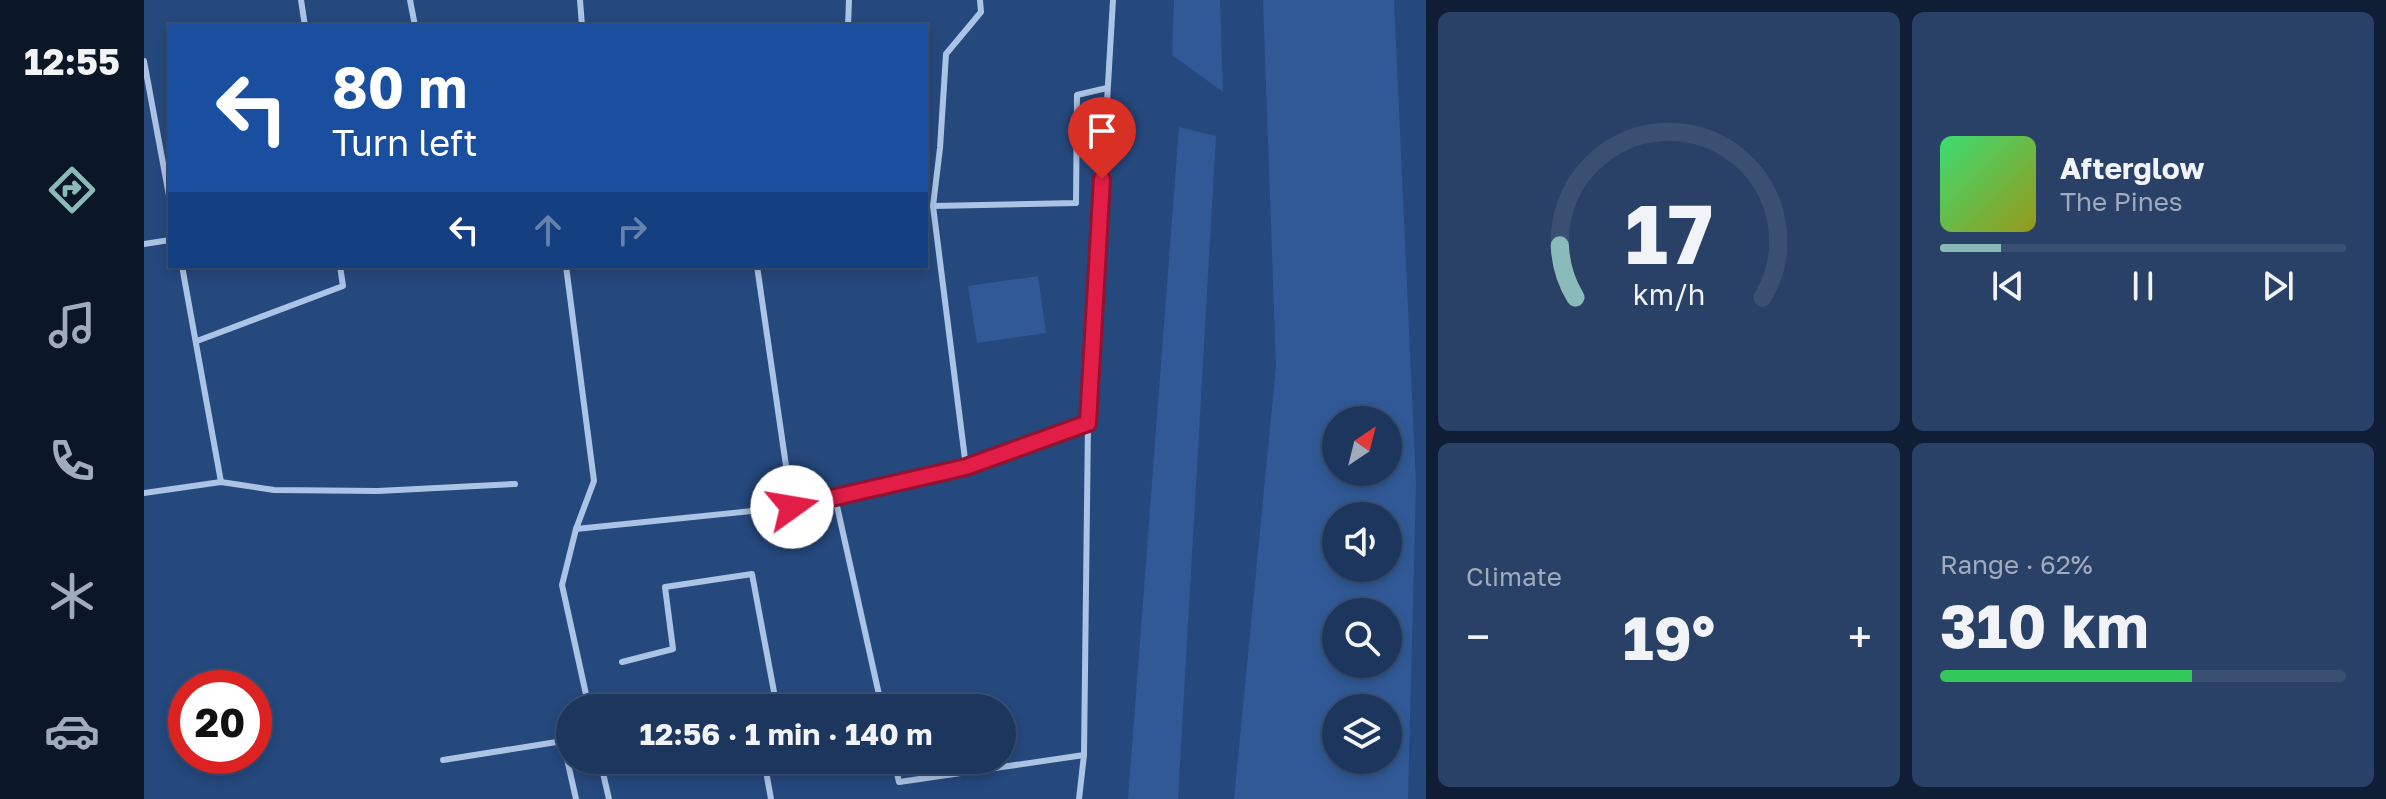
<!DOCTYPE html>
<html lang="en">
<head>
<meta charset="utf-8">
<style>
  :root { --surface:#1c365e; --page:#294167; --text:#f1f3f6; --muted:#a0abbc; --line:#3a5073; --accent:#8bbbb9 }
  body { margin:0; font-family:"Golos Text",sans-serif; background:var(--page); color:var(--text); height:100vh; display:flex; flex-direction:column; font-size:30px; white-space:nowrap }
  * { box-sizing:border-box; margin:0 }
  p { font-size:26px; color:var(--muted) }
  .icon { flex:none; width:44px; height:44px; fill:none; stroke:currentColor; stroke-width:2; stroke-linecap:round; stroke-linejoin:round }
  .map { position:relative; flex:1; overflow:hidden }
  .panel { display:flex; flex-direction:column; gap:12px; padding:12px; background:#0f1e34; width:960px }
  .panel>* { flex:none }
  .top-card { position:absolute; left:24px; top:24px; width:760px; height:244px; border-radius:0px; box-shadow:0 4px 12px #0003,0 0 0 2px var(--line); background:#1a4fa0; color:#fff; overflow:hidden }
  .needle { width:52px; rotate:35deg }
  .fabs { position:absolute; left:1178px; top:406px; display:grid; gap:16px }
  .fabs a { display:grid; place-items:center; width:80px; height:80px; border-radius:50%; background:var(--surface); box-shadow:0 4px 12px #0003,0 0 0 2px var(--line); font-size:40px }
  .speed { position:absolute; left:24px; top:670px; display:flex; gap:16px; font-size:40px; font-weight:700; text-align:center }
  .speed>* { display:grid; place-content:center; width:104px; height:104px; border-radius:50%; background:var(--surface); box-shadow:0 4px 12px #0003,0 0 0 2px var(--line); line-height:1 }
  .speed .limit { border:12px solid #d22; background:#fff; color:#111 }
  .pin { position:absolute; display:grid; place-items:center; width:68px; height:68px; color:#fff; margin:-82px -34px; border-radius:50% 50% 50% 0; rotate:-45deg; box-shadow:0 0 8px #0007 }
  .pin .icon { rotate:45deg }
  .me { position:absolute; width:88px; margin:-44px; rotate:77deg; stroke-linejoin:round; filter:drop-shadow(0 0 6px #0008) }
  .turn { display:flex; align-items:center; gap:28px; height:168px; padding:0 32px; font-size:36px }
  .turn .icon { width:104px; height:104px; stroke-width:2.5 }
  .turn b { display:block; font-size:56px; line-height:68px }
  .lanes { display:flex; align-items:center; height:76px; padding:0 32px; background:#0003; justify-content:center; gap:40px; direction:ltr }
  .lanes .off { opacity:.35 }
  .big { font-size:60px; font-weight:700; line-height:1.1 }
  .panel .card { flex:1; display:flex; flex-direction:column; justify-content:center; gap:12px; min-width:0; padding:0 28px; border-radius:12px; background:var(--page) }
  .panel .dial { align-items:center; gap:0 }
  .dial svg { height:208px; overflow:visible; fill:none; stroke:var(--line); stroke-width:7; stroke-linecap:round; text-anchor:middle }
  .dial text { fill:var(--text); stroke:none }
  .song { display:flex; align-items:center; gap:24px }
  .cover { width:96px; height:96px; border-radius:12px; background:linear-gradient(135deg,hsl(140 70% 55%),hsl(60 70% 35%)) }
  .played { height:8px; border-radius:4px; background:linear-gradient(90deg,var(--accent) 15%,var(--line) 15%) }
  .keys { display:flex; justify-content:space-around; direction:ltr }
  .heat { display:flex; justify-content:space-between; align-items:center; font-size:44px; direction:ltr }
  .charge { height:12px; border-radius:6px; background:linear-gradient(90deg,#34c759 62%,var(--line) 0) }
  .panel .tiles { flex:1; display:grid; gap:12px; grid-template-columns:repeat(2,1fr) }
  .trip { position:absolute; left:412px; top:694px; width:460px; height:80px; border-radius:40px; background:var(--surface); box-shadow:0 4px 12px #0003,0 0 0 2px var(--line); font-weight:700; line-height:80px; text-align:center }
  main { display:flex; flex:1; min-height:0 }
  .menu { display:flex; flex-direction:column; width:144px; justify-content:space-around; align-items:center; background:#0b1626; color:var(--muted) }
  .menu .icon { width:56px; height:56px }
  .menu .current { color:var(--accent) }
  .menu b { font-size:36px; color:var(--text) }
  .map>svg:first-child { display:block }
  .green { fill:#305995; fill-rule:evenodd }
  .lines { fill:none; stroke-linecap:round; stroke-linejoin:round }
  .service { stroke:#abc3e5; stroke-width:6 }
  .route-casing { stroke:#92132f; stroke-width:20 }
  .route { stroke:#e11d48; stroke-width:14 }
</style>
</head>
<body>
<main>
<nav class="menu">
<b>12:55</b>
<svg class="icon current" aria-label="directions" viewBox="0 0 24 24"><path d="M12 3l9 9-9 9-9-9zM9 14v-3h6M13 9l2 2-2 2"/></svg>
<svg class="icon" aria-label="music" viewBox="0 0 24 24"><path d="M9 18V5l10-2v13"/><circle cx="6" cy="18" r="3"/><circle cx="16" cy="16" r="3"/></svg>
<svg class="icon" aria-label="phone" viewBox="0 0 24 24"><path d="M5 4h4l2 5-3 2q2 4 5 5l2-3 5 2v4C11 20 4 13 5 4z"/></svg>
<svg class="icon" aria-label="climate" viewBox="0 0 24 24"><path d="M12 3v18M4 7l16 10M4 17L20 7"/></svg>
<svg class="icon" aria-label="car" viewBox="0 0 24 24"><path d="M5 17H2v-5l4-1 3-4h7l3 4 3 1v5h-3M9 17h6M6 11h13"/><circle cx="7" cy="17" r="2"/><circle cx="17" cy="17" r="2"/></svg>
</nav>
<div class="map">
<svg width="1282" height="799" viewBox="0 0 1282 799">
  <rect width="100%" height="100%" fill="#25487d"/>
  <g class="green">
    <path d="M1030 0H1076L1079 92 1028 55Z"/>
    <path d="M1119 0H1250L1272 484 1264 799H1090L1132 366ZM1192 420H1244V472H1192ZM1192 516H1244V568H1192ZM1192 612H1244V664H1192ZM1192 708H1244V760H1192Z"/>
    <path d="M1035 127 1072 136 1034 799H984Z"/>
    <path d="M894 276 902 333 833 343 824 286Z"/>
  </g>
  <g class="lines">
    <g class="service">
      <path d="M157 0 161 26"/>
      <path d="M266 0 271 26"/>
      <path d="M436 0 438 26"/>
      <path d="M704 26 705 0"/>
      <path d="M0 61 26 201"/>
      <path d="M789 206 932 203 933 95 963 88"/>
      <path d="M0 244 26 240"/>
      <path d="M38 266 77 482"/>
      <path d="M422 266 450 481 432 529 418 585 445 708"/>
      <path d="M613 266 648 507"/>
      <path d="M53 341 199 286 196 266"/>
      <path d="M822 467 789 206 796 148 802 54 837 12 836 0"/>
      <path d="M0 493 77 482 130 490 234 491 371 484"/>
      <path d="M691 497 738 708"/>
      <path d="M432 529 648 507 822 467 944 423"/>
      <path d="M478 662 529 649 521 587 608 574 633 708"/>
      <path d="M299 760 419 741 432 799"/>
      <path d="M456 760 465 799"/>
      <path d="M620 760 627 799"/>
      <path d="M750 760 755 782 940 755"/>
      <path d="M935 799 940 755 944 423 969 0"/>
    </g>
  </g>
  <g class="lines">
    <g class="route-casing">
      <path id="route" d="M648 507 822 467 944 423 958 179"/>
    </g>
    <use href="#route" class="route"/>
  </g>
</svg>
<div class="fabs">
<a><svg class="needle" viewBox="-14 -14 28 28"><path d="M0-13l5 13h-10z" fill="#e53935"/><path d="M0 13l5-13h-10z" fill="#a0abbc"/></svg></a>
<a><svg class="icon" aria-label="sound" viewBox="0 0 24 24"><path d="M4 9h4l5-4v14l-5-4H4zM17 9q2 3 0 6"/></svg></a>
<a><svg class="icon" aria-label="search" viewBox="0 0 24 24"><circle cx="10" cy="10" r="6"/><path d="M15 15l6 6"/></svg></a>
<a><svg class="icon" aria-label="layers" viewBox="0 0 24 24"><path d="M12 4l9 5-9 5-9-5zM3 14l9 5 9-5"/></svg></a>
</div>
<div class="speed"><div class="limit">20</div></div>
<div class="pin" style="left:958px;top:179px;background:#d93025"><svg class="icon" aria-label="arrive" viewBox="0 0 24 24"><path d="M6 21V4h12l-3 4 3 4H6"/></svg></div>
<svg class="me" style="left:648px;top:507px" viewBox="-20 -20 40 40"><circle r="19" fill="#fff"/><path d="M0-13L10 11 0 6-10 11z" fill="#e11d48"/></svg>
<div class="trip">12:56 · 1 min · 140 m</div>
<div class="top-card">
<div class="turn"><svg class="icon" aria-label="left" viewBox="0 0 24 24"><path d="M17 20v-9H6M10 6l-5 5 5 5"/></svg><div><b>80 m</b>Turn left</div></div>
<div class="lanes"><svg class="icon" aria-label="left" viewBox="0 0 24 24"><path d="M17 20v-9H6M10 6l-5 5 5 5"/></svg><svg class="icon off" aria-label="ahead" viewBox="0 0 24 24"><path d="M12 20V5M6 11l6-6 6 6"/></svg><svg class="icon off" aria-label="right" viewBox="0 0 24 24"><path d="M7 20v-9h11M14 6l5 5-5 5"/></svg></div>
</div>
</div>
<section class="panel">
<div class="tiles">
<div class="card dial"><svg viewBox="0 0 100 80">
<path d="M14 69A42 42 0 1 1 86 69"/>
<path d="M14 69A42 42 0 0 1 8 49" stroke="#8bbbb9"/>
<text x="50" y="56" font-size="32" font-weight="700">17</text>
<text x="50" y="72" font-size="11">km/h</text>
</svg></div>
<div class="card">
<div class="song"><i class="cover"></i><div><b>Afterglow</b><p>The Pines</p></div></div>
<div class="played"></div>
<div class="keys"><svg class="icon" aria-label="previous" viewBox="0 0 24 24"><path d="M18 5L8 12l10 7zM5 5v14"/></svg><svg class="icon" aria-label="pause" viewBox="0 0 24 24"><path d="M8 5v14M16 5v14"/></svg><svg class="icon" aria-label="next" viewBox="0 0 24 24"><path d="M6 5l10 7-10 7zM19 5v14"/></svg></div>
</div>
<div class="card"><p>Climate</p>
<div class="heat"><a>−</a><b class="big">19°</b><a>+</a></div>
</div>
<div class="card"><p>Range · 62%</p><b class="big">310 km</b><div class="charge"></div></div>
</div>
</section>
</main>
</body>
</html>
